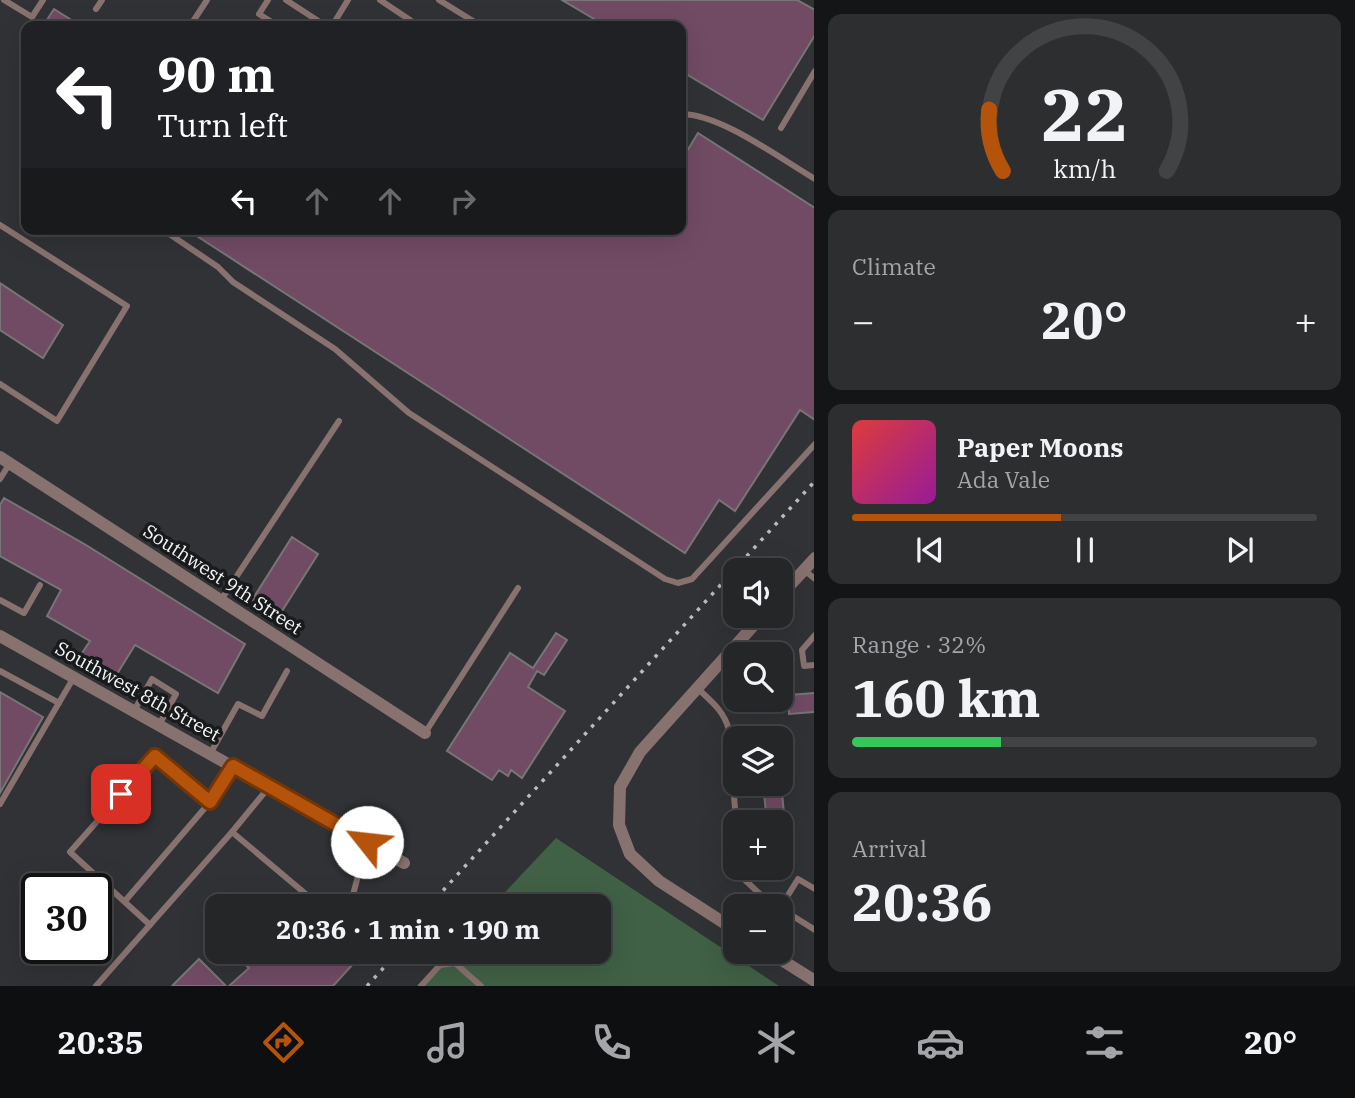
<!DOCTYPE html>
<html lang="en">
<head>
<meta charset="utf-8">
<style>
  :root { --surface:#242628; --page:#2c2e30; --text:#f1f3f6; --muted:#a3a5a8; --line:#414345; --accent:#b45309 }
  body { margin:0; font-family:"IBM Plex Serif",serif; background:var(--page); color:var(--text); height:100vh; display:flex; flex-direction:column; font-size:26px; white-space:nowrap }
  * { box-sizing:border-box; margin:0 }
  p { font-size:23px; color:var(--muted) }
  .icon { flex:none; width:38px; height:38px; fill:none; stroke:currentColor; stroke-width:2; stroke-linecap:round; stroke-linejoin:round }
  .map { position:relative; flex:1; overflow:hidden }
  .drawer { display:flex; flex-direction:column; gap:14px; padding:14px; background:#141516; width:541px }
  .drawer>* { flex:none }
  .hud { position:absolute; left:21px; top:21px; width:665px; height:214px; border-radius:14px; box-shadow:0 7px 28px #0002,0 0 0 2px var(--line); background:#202124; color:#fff; overflow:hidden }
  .buttons { position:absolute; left:723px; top:558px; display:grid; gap:14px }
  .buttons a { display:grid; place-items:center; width:70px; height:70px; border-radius:14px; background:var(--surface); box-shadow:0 7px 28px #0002,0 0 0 2px var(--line); font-size:35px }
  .speed { position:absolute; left:21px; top:873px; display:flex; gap:14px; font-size:35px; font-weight:700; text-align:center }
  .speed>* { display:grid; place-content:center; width:91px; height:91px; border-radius:50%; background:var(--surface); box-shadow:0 7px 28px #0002,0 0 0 2px var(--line); line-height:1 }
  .speed .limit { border:4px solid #111; border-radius:10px; background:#fff; color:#111 }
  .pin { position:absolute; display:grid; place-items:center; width:60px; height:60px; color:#fff; margin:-30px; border-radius:14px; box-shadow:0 4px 10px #0006 }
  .me { position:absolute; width:77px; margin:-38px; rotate:299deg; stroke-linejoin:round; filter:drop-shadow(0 0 5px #0008) }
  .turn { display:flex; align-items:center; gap:24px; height:147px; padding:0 21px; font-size:32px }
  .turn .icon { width:91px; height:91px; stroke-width:2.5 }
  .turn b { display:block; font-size:49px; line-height:60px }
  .lanes { display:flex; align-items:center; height:66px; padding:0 21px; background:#0003; justify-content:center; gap:35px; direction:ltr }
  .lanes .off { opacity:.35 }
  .big { font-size:52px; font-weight:700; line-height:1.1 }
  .drawer .card { flex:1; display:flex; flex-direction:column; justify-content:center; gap:10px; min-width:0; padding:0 24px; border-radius:14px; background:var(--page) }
  .drawer .dial { align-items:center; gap:0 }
  .dial svg { height:182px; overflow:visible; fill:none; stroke:var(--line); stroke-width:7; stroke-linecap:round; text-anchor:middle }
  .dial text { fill:var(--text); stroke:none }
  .song { display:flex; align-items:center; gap:21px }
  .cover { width:84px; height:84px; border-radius:10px; background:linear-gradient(135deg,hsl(0 70% 55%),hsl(300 70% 35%)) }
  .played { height:7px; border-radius:4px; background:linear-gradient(90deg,var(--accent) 45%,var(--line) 45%) }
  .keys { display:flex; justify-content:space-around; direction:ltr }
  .heat { display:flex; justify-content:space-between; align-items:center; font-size:38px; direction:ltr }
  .charge { height:10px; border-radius:5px; background:linear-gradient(90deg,#34c759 32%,var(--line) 0) }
  .trip { position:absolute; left:205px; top:894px; width:406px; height:70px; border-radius:14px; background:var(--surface); box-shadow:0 7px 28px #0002,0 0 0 2px var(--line); font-weight:700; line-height:70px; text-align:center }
  .tab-bar { display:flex; height:112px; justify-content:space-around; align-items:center; background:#0e0f10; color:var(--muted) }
  .tab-bar .icon { width:49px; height:49px }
  .tab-bar .selected { color:var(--accent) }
  .tab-bar b { font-size:32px; color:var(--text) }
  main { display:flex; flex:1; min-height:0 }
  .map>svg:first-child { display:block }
  .green { fill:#406146 }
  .building { fill:#714b64; stroke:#787577; stroke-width:2 }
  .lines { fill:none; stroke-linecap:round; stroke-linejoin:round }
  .lane { stroke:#88726f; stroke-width:6 }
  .street { stroke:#88726f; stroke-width:12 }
  .rail { stroke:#babcbe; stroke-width:3.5; stroke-dasharray:3.5 7; stroke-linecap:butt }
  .route-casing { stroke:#753606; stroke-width:18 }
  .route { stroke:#b45309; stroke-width:12 }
  .labels { text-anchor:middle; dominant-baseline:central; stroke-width:7; stroke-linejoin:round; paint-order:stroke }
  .street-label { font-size:19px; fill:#f3f5f6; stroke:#191a1b }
</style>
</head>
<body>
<main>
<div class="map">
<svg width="815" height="986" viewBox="0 0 815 986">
  <rect width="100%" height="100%" fill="#303235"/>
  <path class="green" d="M556 838 779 986H417L449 952H598V906H492Z"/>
  <g class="building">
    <path d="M562 0H797L815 10V35L763 120 681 71V26H606Z"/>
    <path d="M54 9 81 26H43Z"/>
    <path d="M698 133 815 208V420L800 410 735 511 719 500 685 553 186 229H681V161Z"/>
    <path d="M0 283 63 325 43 358 0 330Z"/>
    <path d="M4 498 86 545 245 644 218 693 135 645 117 674 80 656 90 641 47 616 61 590 0 556V505Z"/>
    <path d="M292 537 318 554 279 616 252 600Z"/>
    <path d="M556 633 567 640 544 675 537 671 528 687 565 711 522 778 511 770 508 776 499 770 492 780 447 751 510 653 533 668Z"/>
    <path d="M0 692 43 717 0 793Z"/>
    <path d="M815 693V712L789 714V695Z"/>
    <path d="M763 784H781L785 822H767Z"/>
    <path d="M231 952H341L354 963 333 986H229L249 968Z"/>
    <path d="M199 959 226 986H172Z"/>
  </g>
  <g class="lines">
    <g class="lane">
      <path d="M4 0 32 17 43 0"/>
      <path d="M268 0 259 14 278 26"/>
      <path d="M286 0 326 26"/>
      <path d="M380 0 419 26"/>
      <path d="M439 0 481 26"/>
      <path d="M96 9 102 0"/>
      <path d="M190 26 207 0"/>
      <path d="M332 26 348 0"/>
      <path d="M681 114C721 114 779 158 815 179"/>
      <path d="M781 128 815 71"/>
      <path d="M0 225 127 306 57 421 0 384"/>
      <path d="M162 229 218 267 233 282 335 349 409 413 665 579 678 583 692 579 815 444"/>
      <path d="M0 479 10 463"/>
      <path d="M804 570 815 579"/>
      <path d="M0 600 24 613 40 585"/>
      <path d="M221 600 339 421"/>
      <path d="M815 635 802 650 804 666 815 665"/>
      <path d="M0 671 59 703"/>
      <path d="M697 688C711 701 724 711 729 730L736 822"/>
      <path d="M134 711 152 679 176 694 159 725"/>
      <path d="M425 733 518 588"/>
      <path d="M210 754 238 704 262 716 287 671"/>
      <path d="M0 804 74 677"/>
      <path d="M232 832 320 906"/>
      <path d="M740 868 745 880 762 896"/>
      <path d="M125 901 210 802 233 767"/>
      <path d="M350 906 367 842"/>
      <path d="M780 908 798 879 815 889"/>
      <path d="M780 908 815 930"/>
      <path d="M150 925 70 852 155 756 210 802"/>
      <path d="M96 986 232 832 269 787"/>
      <path d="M421 986 440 965 455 963 481 986"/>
    </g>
    <g class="street">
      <path d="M0 457 425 733"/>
      <path d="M780 596 815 558"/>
      <path d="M0 636 404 863"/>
      <path d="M735 930 659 881 630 854 619 825 620 787 640 752 762 616"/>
      <path d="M769 952 815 981"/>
    </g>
    <g class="rail">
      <path d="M429 906 815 481"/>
      <path d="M367 986 398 952"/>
    </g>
  </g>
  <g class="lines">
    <g class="route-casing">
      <path id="route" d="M121 794 155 756 210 802 233 766 367 842"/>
    </g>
    <use href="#route" class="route"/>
  </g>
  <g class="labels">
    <g class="street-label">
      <text transform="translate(223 579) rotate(33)">Southwest 9th Street</text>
      <text transform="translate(138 691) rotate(29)">Southwest 8th Street</text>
    </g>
  </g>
</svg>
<div class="buttons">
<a><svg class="icon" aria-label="sound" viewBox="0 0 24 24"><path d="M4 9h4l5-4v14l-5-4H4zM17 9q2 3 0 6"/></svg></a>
<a><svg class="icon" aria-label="search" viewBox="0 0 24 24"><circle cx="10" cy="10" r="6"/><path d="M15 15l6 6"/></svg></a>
<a><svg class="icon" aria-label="layers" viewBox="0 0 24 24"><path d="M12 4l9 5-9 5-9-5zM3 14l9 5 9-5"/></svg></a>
<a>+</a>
<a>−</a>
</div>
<div class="speed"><div class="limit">30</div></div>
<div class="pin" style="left:121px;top:794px;background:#d93025"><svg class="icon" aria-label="arrive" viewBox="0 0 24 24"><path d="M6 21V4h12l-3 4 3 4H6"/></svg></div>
<svg class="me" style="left:367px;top:842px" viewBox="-20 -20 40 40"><circle r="19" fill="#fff"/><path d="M0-13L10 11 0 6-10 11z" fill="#b45309"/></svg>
<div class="trip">20:36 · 1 min · 190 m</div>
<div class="hud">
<div class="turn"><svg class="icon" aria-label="left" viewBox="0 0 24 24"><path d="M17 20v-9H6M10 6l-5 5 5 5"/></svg><div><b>90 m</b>Turn left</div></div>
<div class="lanes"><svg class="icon" aria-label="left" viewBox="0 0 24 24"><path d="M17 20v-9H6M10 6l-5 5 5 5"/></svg><svg class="icon off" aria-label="ahead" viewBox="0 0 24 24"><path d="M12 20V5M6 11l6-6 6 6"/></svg><svg class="icon off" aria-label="ahead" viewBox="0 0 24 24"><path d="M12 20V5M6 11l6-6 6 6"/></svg><svg class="icon off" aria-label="right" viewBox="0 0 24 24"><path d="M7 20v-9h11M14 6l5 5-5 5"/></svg></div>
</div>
</div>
<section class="drawer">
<div class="card dial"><svg viewBox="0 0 100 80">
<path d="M14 69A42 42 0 1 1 86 69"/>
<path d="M14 69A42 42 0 0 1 8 42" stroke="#b45309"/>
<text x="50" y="56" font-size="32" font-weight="700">22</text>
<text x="50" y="72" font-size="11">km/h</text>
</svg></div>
<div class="card"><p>Climate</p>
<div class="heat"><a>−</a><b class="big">20°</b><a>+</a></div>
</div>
<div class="card">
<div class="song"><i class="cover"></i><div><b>Paper Moons</b><p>Ada Vale</p></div></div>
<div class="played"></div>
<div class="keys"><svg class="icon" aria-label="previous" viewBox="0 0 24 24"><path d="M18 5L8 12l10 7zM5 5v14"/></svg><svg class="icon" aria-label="pause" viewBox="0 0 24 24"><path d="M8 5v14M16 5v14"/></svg><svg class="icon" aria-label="next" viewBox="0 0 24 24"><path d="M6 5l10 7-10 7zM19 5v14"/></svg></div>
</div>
<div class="card"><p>Range · 32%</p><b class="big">160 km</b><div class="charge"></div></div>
<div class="card"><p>Arrival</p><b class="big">20:36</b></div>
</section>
</main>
<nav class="tab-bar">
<b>20:35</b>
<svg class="icon selected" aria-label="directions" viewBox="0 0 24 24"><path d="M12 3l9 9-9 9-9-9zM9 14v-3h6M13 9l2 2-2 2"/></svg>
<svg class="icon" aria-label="music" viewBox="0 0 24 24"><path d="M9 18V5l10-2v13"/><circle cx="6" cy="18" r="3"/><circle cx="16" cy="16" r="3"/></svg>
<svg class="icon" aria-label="phone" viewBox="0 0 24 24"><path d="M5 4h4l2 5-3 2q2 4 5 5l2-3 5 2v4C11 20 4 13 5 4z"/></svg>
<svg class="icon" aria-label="climate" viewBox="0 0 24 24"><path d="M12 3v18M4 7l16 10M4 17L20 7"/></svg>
<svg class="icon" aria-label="car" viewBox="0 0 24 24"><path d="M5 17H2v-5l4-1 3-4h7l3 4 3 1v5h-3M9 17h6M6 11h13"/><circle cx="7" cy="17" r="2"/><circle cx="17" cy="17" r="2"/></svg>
<svg class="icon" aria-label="filters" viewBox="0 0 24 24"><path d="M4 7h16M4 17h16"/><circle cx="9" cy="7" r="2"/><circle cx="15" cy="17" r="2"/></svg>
<b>20°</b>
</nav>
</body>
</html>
